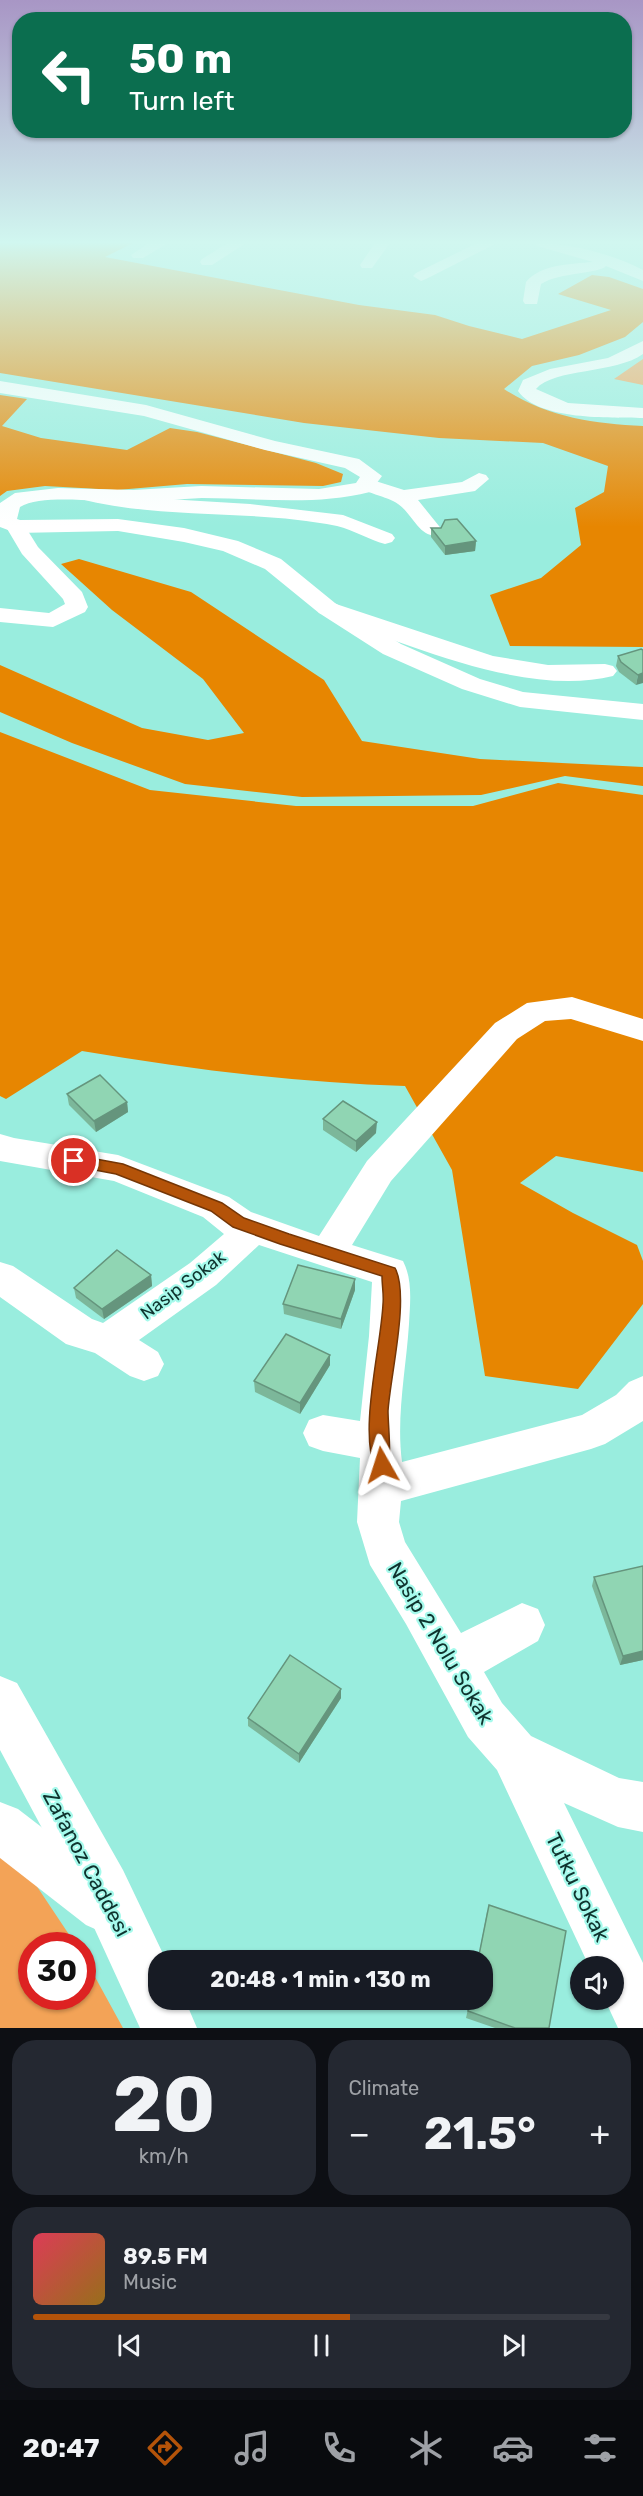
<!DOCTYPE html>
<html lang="en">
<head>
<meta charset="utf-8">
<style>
  :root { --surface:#171b24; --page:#242831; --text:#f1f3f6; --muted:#9ea1a6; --line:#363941; --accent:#b45309 }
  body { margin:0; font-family:Rubik,sans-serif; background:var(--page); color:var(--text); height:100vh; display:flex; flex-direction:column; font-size:22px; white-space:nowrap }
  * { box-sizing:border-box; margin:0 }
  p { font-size:20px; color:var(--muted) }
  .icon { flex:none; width:33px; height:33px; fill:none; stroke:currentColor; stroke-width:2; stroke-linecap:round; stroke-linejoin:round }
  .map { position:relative; height:2028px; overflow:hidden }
  .details { display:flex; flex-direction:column; gap:12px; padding:12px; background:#0d0f14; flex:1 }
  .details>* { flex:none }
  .banner { position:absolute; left:12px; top:12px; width:620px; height:126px; border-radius:24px; box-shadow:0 2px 4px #0004; background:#0b6e4f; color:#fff; overflow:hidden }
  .buttons { position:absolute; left:570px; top:1956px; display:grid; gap:12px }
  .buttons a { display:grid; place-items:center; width:54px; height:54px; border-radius:50%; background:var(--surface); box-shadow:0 2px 4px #0004; font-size:30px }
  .speed { position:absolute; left:18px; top:1932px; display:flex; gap:12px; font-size:30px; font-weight:700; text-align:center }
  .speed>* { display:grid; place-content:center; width:78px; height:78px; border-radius:50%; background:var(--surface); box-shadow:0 2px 4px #0004; line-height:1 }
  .speed .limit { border:9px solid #d22; background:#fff; color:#111 }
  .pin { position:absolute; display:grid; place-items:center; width:51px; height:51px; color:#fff; margin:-26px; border:3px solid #fff; border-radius:50%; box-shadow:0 2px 6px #0007 }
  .me { position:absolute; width:66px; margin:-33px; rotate:354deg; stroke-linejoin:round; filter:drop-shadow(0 0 4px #0008) }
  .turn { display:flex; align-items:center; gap:21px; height:126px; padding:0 18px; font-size:27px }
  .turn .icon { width:78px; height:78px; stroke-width:2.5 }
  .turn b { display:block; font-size:42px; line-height:51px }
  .big { font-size:45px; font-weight:700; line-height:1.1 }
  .details .card { flex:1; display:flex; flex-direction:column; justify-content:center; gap:9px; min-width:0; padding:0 21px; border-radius:24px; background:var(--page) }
  .details .dial { align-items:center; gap:0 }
  .dial b { font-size:78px; line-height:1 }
  .song { display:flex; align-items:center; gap:18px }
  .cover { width:72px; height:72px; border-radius:9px; background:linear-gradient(135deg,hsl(350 70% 55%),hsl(40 70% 35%)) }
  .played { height:6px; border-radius:3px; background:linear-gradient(90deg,var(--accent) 55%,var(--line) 55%) }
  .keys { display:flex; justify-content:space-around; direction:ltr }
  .heat { display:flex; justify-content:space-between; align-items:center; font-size:33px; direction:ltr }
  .details .tiles { flex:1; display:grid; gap:12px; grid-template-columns:1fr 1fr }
  .card:last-child { grid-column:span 2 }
  .trip { position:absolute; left:148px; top:1950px; width:345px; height:60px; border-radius:24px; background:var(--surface); box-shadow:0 2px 4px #0004; font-weight:700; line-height:60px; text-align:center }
  .dock { display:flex; height:96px; justify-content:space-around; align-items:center; background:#090b0e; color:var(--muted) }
  .dock .icon { width:42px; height:42px }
  .dock .active { color:var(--accent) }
  .dock b { font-size:27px; color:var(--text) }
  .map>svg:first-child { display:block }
  .green { fill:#f3a357 }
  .forest { fill:#e78601 }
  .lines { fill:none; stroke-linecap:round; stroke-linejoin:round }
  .street { fill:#fff; fill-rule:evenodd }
  .secondary { fill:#fff; fill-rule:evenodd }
  .wall { fill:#7cb79a }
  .shaded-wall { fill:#65957d }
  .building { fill:#90d5b3; stroke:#65957d; stroke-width:1.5 }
  .route { fill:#b45309; stroke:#753606; stroke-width:1.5 }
  .labels { text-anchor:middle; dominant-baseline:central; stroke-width:4.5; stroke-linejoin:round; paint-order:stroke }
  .street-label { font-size:18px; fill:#0f332e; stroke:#a6faec }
  .near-street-label { font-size:21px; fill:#0f332e; stroke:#a6faec }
</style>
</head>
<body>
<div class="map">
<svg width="643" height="2028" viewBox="0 0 643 2028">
  <rect width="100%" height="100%" fill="#99edde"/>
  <g class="green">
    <path d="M643 359V385L614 379Z"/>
    <path d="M0 1831 76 1945 32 1946V1996H82L83 1955 123 2028H0Z"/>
  </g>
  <g class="forest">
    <path d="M0 243H133L105 257 359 305 435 315 469 326 522 339 611 310 558 294 592 275 609 277 643 289V322L625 337 579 355 532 366 504 389C546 417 594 424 643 426V647L510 646 490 595 541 578 581 545 575 508 604 492 608 466 543 443 439 438 304 423 0 373Z"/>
    <path d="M0 395 27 399 2 426 41 438 127 450 170 428 197 432 316 463 343 474 341 482 323 486 187 484 117 490 45 486 7 491 0 496Z"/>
    <path d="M79 559 191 592 324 680 362 741 480 759 643 767V786L565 776 481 795 302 797 185 784 72 743 0 712V665L142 728 208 740 244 733 203 679 112 610 61 564Z"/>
    <path d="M0 732 150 790 296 806H473L558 783 643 795V1172L556 1156 520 1183 573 1213 637 1245 643 1261V1304L578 1389 485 1376 452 1170 405 1086C297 1083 188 1069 82 1051L6 1099 0 1096Z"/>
  </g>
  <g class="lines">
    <g class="street">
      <path d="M149 243H168L143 258H133L131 255Z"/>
      <path d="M228 243H246L212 265H202L200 262 202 259Z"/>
      <path d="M375 243H390L372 268H362L360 265Z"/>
      <path d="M477 243H497L426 279 421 281 413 276 416 273Z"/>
      <path d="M535 243C569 243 613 254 643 270V281L606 266C599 274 560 272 541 284L537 304H525L523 301 526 282C541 264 571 264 593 262L537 246Z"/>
      <path d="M643 341V354C615 374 554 368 536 389L568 403 643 408V418C610 417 539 421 518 391L523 380 550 369 608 358Z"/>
      <path d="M479 473 486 475 489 479 475 491 418 500 443 531 440 535C420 540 413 514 398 504 388 496 362 493 356 484L359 480 366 478 404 490 462 482Z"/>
      <path d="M87 489 134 497 250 504 343 515 392 534 395 538 392 542 385 544C369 540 354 530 337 526 253 509 164 520 80 499L77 495 80 491Z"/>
      <path d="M16 521 23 523 38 547 82 592 88 607 85 612 53 627 0 622V608L49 613 65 604 63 599 22 554 6 527 9 523Z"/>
      <path d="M327 601 493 656 548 665 605 664 613 666 617 671 613 676C524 698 403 642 319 613L316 608 319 603Z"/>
      <path d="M572 997 643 1019V1041L571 1019 545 1021 517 1039 391 1181 352 1245 403 1261C413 1280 410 1304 409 1324 406 1370 396 1417 402 1462L582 1415 616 1395 629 1382 643 1376V1421L605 1444 591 1449 401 1501 399 1522 405 1542 461 1633 522 1603 538 1609 545 1625 538 1641 484 1672 502 1703 531 1736 619 1778 643 1782V1832L618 1827 564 1803 643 1963V2028H618L605 2000H614V1966H589L497 1770 468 1737 406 1624 370 1565 357 1522 360 1458 323 1451 309 1446 303 1433 309 1420 323 1415 360 1421 369 1336 372 1282 259 1245 216 1285 139 1340 158 1352 164 1364 158 1376 144 1381 130 1376 95 1353 66 1344 0 1297V1262L13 1266 92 1319 103 1323 190 1263 224 1234 203 1217 114 1181 0 1161V1134L14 1138 118 1155 229 1197 251 1212 319 1236 367 1161 495 1023 527 1003Z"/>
      <path d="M0 1802 18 1809 122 1889 130 1907 122 1925 104 1933 86 1925 0 1858Z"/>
    </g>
    <g class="secondary">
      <path d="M0 381 146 405 275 441 359 459 382 476 370 492C315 506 258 498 202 498 179 499 156 502 133 502 104 503 43 493 20 507L17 519 20 520 118 519 184 528 238 541 281 559 335 603 401 644 480 679 523 692 643 704V720L520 707 462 689 383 654 319 613 265 569 223 551 184 542 118 531 16 533 0 527V503L15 493 58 488 133 490 201 486 319 489 356 483 360 477 345 468 265 450 144 416 0 393Z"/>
      <path d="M0 1676 17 1683 123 1870 166 1960H159V2000H185L197 2028H140L85 1908 0 1750Z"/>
    </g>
  </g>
  <g class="wall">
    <path d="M431 528 476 541 475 551 445 555 431 537Z"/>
    <path d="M643 650 636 685 619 672 616 666 618 656Z"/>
    <path d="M67 1094 127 1102 128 1112 96 1132 69 1105Z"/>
    <path d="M323 1119 376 1133 356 1152 323 1130Z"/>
    <path d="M151 1275 152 1286 104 1319 76 1298 74 1288Z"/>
    <path d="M355 1290 341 1329 284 1314 283 1304Z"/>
    <path d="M330 1355V1365L300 1414 255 1392 254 1381Z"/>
    <path d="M643 1566V1660L620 1665 592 1586 594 1577Z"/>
    <path d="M341 1689V1698L299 1763 248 1726V1718Z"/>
    <path d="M487 1912 549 2028H495L466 2018 470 2000H483V1960H478Z"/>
  </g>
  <g class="shaded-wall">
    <path d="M476 541 475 551 445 555V546Z"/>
    <path d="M643 673V683L636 685 638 675Z"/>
    <path d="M127 1102 128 1112 96 1132 94 1121Z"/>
    <path d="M377 1122 376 1133 356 1152V1141Z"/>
    <path d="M151 1275 152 1286 104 1319 102 1309Z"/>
    <path d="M355 1279V1290L341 1329V1319Z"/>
    <path d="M330 1355V1365L300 1414V1403Z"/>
    <path d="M643 1651V1660L620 1665 623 1656Z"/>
    <path d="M341 1689V1698L299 1763V1754Z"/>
  </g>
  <g class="building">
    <path d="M457 519 476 541 445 546 431 528H441L445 520Z"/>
    <path d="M641 649 643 650V673L638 675 621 662 618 656Z"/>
    <path d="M100 1075 127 1102 94 1121 67 1094Z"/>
    <path d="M343 1101 377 1122 356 1141 323 1119Z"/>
    <path d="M117 1250 151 1275 102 1309 74 1288Z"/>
    <path d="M298 1265 355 1279 341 1319 283 1304Z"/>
    <path d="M286 1334 330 1355 300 1403 254 1381Z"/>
    <path d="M643 1566V1651L623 1656 594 1577Z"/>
    <path d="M290 1655 341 1689 299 1754 248 1718Z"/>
    <path d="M489 1905 566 1931 549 2028H515L468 2011 470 2000H483V1960H478Z"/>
  </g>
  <linearGradient id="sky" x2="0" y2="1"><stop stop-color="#a896c5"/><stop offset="0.46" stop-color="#d1f7f0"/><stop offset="1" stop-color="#d1f7f0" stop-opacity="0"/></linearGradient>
  <rect width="643" height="527" fill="url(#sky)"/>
  <path class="route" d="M74 1155 123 1164 222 1203 244 1218 289 1234 395 1268C410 1296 390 1377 388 1411 388 1424 392 1463 388 1471L382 1473 376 1471C358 1432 381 1348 383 1304 384 1295 382 1286 382 1276L280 1244 233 1227 211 1211 116 1174 69 1165 67 1161 69 1157Z"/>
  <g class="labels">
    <g class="street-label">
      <text transform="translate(183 1285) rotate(-37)">Nasip Sokak</text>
    </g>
    <g class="near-street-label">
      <text transform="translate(441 1643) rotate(59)">Nasip 2 Nolu Sokak</text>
      <text transform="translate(87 1863) rotate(62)">Zafanoz Caddesi</text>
      <text transform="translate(578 1887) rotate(64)">Tutku Sokak</text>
    </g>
  </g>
</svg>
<div class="buttons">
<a><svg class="icon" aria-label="sound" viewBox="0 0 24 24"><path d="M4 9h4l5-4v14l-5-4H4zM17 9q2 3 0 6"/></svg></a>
</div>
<div class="speed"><div class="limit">30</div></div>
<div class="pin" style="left:74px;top:1161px;background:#d93025"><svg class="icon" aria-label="arrive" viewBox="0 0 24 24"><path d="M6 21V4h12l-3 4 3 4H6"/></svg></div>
<svg class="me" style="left:382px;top:1465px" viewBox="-20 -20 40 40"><path d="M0-17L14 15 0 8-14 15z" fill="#b45309" stroke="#fff" stroke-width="4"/></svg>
<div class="trip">20:48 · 1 min · 130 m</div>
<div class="banner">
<div class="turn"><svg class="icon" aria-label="left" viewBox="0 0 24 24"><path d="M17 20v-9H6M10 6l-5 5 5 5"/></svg><div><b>50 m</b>Turn left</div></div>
</div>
</div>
<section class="details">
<div class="tiles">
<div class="card dial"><b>20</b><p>km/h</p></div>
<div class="card"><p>Climate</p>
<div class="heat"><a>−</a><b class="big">21.5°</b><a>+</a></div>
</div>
<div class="card">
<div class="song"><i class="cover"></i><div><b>89.5 FM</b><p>Music</p></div></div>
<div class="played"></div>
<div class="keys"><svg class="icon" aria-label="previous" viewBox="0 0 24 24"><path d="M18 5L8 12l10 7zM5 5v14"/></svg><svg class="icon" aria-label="pause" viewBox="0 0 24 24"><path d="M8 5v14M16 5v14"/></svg><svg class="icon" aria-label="next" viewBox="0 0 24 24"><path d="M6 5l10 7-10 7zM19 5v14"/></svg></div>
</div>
</div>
</section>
<nav class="dock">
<b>20:47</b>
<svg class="icon active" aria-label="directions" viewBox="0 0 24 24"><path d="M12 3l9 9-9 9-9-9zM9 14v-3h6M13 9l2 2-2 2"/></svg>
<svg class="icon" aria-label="music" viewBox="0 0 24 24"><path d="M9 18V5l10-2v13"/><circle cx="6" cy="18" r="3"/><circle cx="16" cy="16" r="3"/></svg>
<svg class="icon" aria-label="phone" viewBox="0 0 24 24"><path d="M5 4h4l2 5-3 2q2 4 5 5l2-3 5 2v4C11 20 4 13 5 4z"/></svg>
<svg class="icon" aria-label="climate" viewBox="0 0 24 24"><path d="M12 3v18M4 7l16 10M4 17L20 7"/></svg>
<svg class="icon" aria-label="car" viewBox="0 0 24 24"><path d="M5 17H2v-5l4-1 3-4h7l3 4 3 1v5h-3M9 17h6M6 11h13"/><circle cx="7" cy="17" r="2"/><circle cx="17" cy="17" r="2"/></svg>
<svg class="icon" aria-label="filters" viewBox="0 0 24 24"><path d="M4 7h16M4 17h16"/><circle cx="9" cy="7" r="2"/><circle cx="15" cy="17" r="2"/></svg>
</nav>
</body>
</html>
